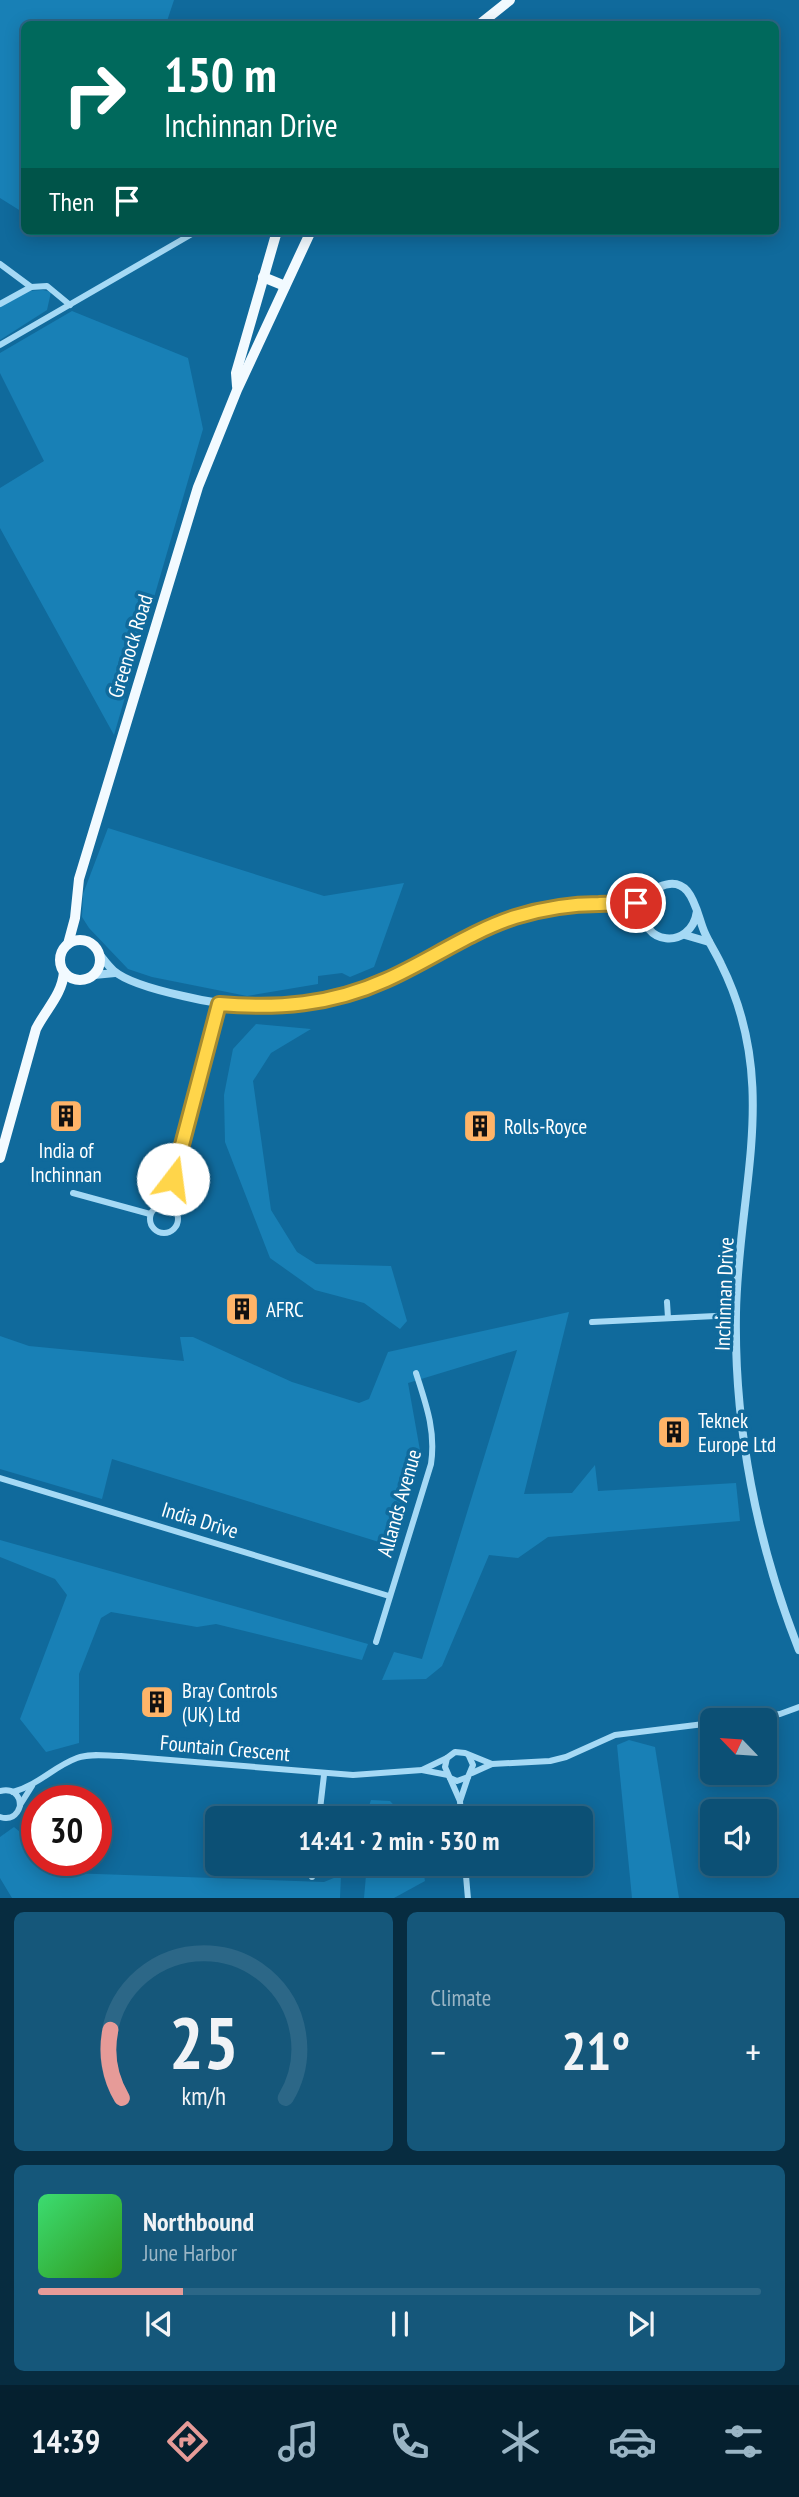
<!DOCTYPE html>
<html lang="en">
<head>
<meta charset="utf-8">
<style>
  :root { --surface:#0c5075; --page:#15577a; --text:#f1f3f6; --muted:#9ab5c5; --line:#2c6787; --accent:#e69b98 }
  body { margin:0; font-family:"PT Sans Narrow",sans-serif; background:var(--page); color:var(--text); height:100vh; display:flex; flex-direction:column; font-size:26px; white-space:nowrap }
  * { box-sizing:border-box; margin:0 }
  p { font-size:23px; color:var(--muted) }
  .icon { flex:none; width:38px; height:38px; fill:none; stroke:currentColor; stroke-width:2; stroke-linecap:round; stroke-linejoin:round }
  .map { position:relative; height:1898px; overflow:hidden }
  .details { display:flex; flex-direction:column; gap:14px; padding:14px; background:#072c40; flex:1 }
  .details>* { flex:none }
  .top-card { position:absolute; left:21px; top:21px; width:758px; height:214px; border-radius:10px; box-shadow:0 4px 18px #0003,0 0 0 2px var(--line); background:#00695c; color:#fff; overflow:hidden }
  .needle { width:46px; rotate:295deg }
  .fabs { position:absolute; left:700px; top:1708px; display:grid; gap:14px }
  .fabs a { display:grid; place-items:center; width:77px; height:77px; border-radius:10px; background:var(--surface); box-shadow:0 4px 18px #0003,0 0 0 2px var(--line); font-size:35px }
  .speed { position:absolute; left:21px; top:1785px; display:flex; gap:14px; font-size:35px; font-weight:700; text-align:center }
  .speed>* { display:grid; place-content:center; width:91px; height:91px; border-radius:50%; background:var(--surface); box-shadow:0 4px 18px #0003,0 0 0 2px var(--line); line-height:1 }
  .speed .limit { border:10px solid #d22; background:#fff; color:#111 }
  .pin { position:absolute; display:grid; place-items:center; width:60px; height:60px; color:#fff; margin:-30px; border:4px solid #fff; border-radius:50%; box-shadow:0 2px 7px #0007 }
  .me { position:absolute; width:77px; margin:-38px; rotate:15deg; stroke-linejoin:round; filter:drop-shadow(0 0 5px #0008) }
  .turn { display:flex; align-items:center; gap:24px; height:147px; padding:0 28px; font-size:32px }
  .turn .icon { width:91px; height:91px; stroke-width:2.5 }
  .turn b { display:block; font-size:49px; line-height:60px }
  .then { display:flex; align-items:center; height:66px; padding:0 28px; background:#0003; gap:14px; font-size:26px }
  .big { font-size:52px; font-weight:600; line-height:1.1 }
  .details .card { flex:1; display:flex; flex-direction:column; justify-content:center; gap:10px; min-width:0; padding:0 24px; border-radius:10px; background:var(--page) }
  .details .dial { align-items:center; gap:0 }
  .dial svg { height:182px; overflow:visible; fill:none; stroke:var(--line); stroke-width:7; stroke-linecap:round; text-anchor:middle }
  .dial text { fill:var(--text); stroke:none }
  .song { display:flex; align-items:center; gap:21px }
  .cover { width:84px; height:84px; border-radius:10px; background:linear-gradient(135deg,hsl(140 70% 55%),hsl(110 70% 35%)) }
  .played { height:7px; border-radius:4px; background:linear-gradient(90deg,var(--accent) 20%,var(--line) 20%) }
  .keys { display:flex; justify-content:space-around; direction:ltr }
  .heat { display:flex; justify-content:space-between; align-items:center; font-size:38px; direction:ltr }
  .details .tiles { flex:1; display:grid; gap:14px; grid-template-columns:1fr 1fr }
  .card:last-child { grid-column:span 2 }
  .trip { position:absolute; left:205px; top:1806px; width:388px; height:70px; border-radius:10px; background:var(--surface); box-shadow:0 4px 18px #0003,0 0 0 2px var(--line); font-weight:600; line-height:70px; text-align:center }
  .menu { display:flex; height:112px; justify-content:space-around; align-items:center; background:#05202f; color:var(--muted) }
  .menu .icon { width:49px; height:49px }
  .menu .current { color:var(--accent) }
  .menu b { font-size:32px; color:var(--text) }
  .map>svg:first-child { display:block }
  .green { fill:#1880b6 }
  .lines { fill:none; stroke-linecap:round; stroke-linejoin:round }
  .minor { stroke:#a5d9f5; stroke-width:6 }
  .tertiary { stroke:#a5d9f5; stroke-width:8 }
  .primary { stroke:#f2faff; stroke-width:10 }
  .route-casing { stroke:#a68a30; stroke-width:18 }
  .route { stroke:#ffd54a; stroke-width:12 }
  .labels { text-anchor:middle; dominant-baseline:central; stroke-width:7; stroke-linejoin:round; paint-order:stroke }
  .street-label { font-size:21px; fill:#fff; stroke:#106a9c }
  .poi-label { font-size:21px; fill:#fff; stroke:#106a9c; text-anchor:start }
</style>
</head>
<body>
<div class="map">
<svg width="799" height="1899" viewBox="0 0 799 1899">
  <rect width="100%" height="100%" fill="#106a9c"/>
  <g class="green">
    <path d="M0 0H174L166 24H24V213L0 198Z"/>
    <path d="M43 290 51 292 47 310 0 340V307L28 291Z"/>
    <path d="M72 311 188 358 203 429 114 735 0 528V488L44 461 0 373V353Z"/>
    <path d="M108 828 324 896 404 883 374 967 350 977 342 973 318 976V984L247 996 152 977 128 969 89 928 82 917 83 894Z"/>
    <path d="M256 1024 311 1029 271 1053 253 1081 271 1210 297 1252 316 1264 391 1266 407 1321 400 1329 364 1303 315 1290 270 1258 225 1142 224 1095 233 1049Z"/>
    <path d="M569 1312 524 1494 572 1493 595 1465 598 1491 736 1483 740 1521 548 1537 518 1558 489 1555 442 1666 426 1679 382 1680 394 1652 422 1659 517 1350 408 1383 421 1456 395 1547 112 1459 102 1499 0 1469V1336L29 1346 184 1361 180 1337H193L292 1382 359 1403 369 1399 388 1352Z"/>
    <path d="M0 1540 368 1644 362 1660 216 1624 197 1627 111 1612 101 1618 79 1674V1743L46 1752 20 1719 67 1595 55 1579 0 1557Z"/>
    <path d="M629 1740 655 1747 679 1898H632L617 1745Z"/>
    <path d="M371 1800 390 1801 406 1818H365Z"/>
    <path d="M14 1827 37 1846V1860H53L68 1873 324 1882 341 1875 340 1898H12L0 1878V1837Z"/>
    <path d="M367 1864H422L425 1881 394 1898H364Z"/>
  </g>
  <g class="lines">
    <g class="minor">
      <path d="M0 264 31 287"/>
      <path d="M0 304 31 287 47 286 70 305"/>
      <path d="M0 345 197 231"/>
      <path d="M73 1193 150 1214"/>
      <circle cx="164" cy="1219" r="14"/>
      <path d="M166 1205 219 1004"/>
      <path d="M667 1302 668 1318"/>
      <path d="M592 1322 736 1315"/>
      <path d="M0 1478 389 1596"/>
      <path d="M376 1642 431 1464C436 1431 426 1404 416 1373"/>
      <path d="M733 1720 780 1714 799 1707"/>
      <path d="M422 1770 448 1775"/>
      <path d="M472 1773 492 1764"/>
      <path d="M450 1778 457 1781 468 1777 473 1765 469 1756"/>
      <path d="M0 1791C12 1788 20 1794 20 1806 17 1816 10 1820 0 1817"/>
      <path d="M13 1792C40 1784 53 1767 77 1758 90 1753 107 1756 121 1756L353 1775 422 1770 447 1758"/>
      <path d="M460 1801 468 1777"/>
      <path d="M20 1805 32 1786"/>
      <path d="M319 1818 324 1775"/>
      <path d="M461 1818 460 1801 445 1767 447 1758 455 1752 465 1753 492 1764 550 1761 566 1757 615 1735 712 1723"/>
      <path d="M465 1864 468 1899"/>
      <path d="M312 1877 313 1864"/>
    </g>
    <g class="tertiary">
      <path d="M622 906 644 919"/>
      <path d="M697 911C691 952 638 944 644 907 645 899 651 891 659 887 692 872 696 912 704 931 709 943 716 953 721 964 781 1084 738 1189 736 1313 734 1427 757 1544 799 1650"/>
      <path d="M685 935 709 942"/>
      <path d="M100 955C104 960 109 967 114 971 128 983 165 992 183 996 252 1013 319 1010 385 981 429 962 468 933 513 918 540 909 569 905 596 904 618 903 627 908 647 896"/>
      <path d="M94 975 115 973"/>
    </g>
    <g class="primary">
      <path d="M480 24 510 0"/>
      <path d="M263 277 285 286"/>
      <path d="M237 386 236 373 277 231"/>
      <circle cx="80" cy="960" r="20"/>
      <path d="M68 944 75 918 79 879 198 487 237 390 311 231"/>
      <path d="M0 1158 36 1029C46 1009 62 995 64 972"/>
    </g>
  </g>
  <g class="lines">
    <g class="route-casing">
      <path id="route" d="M173 1179 219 1004C277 1009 331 1005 386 980 429 961 469 932 515 917 541 909 572 904 599 904 613 903 623 906 636 903"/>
    </g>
    <use href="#route" class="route"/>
  </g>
  <defs>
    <g id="building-square" transform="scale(1.75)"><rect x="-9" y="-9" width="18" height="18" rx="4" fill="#ffb468" stroke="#106a9c"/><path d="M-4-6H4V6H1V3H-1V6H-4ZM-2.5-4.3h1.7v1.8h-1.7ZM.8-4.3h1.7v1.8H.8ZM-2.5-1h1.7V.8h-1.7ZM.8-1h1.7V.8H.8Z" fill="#111"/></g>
  </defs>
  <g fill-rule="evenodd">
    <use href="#building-square" x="66" y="1116"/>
    <use href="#building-square" x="480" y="1126"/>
    <use href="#building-square" x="242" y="1309"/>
    <use href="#building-square" x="674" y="1432"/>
    <use href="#building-square" x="157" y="1702"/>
  </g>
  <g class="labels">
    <g class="street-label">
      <text transform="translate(130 646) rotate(-73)">Greenock Road</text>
      <text transform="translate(724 1294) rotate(-88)">Inchinnan Drive</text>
      <text transform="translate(399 1503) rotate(-74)">Allands Avenue</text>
      <text transform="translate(200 1520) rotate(17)">India Drive</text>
      <text transform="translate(225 1748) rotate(5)">Fountain Crescent</text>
    </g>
    <g class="poi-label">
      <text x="504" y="1126">Rolls-Royce</text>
      <text x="66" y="1150" text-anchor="middle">India of<tspan x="66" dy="24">Inchinnan</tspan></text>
      <text x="266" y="1309">AFRC</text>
      <text x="698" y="1420">Teknek<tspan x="698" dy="24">Europe Ltd</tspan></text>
      <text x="182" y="1690">Bray Controls<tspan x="182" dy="24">(UK) Ltd</tspan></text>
    </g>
  </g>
</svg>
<div class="fabs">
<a><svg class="needle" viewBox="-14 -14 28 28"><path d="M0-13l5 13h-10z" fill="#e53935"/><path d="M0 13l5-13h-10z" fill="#9ab5c5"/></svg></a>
<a><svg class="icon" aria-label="sound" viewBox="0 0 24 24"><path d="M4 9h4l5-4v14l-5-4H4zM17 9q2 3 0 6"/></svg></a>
</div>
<div class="speed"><div class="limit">30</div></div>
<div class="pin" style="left:636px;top:903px;background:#d93025"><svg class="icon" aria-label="arrive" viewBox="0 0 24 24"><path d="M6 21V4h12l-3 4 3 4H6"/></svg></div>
<svg class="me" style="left:173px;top:1179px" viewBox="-20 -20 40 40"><circle r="19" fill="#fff"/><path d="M0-13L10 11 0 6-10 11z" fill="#ffd54a"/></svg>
<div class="trip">14:41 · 2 min · 530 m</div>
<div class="top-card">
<div class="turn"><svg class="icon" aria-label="right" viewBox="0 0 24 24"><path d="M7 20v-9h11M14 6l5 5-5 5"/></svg><div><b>150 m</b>Inchinnan Drive</div></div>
<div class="then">Then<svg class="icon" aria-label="arrive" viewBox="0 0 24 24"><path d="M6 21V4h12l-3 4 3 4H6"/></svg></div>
</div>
</div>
<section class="details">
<div class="tiles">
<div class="card dial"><svg viewBox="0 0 100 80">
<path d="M14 69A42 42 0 1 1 86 69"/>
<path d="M14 69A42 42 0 0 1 9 39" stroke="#e69b98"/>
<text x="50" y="56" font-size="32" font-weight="700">25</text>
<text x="50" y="72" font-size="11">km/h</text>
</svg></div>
<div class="card"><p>Climate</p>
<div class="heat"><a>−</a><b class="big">21°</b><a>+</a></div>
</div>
<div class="card">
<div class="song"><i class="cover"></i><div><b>Northbound</b><p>June Harbor</p></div></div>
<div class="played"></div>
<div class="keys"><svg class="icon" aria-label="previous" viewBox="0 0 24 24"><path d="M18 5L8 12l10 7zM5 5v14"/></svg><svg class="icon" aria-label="pause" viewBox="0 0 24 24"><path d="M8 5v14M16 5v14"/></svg><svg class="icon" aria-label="next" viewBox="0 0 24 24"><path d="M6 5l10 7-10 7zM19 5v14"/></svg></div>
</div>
</div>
</section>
<nav class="menu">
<b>14:39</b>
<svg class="icon current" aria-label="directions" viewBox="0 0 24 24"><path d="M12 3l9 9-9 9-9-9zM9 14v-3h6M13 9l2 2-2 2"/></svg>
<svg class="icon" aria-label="music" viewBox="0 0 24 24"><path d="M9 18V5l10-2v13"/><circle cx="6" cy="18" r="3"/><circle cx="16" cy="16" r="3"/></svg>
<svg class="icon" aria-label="phone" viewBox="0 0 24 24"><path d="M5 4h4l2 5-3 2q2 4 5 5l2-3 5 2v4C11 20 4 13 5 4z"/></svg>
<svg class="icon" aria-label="climate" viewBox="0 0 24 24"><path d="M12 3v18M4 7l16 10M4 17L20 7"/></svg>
<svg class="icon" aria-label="car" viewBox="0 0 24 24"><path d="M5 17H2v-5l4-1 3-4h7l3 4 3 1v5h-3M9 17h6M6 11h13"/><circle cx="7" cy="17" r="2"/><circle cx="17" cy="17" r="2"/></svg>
<svg class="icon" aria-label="filters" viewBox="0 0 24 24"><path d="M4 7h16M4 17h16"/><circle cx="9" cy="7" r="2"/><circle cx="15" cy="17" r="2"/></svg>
</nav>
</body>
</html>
